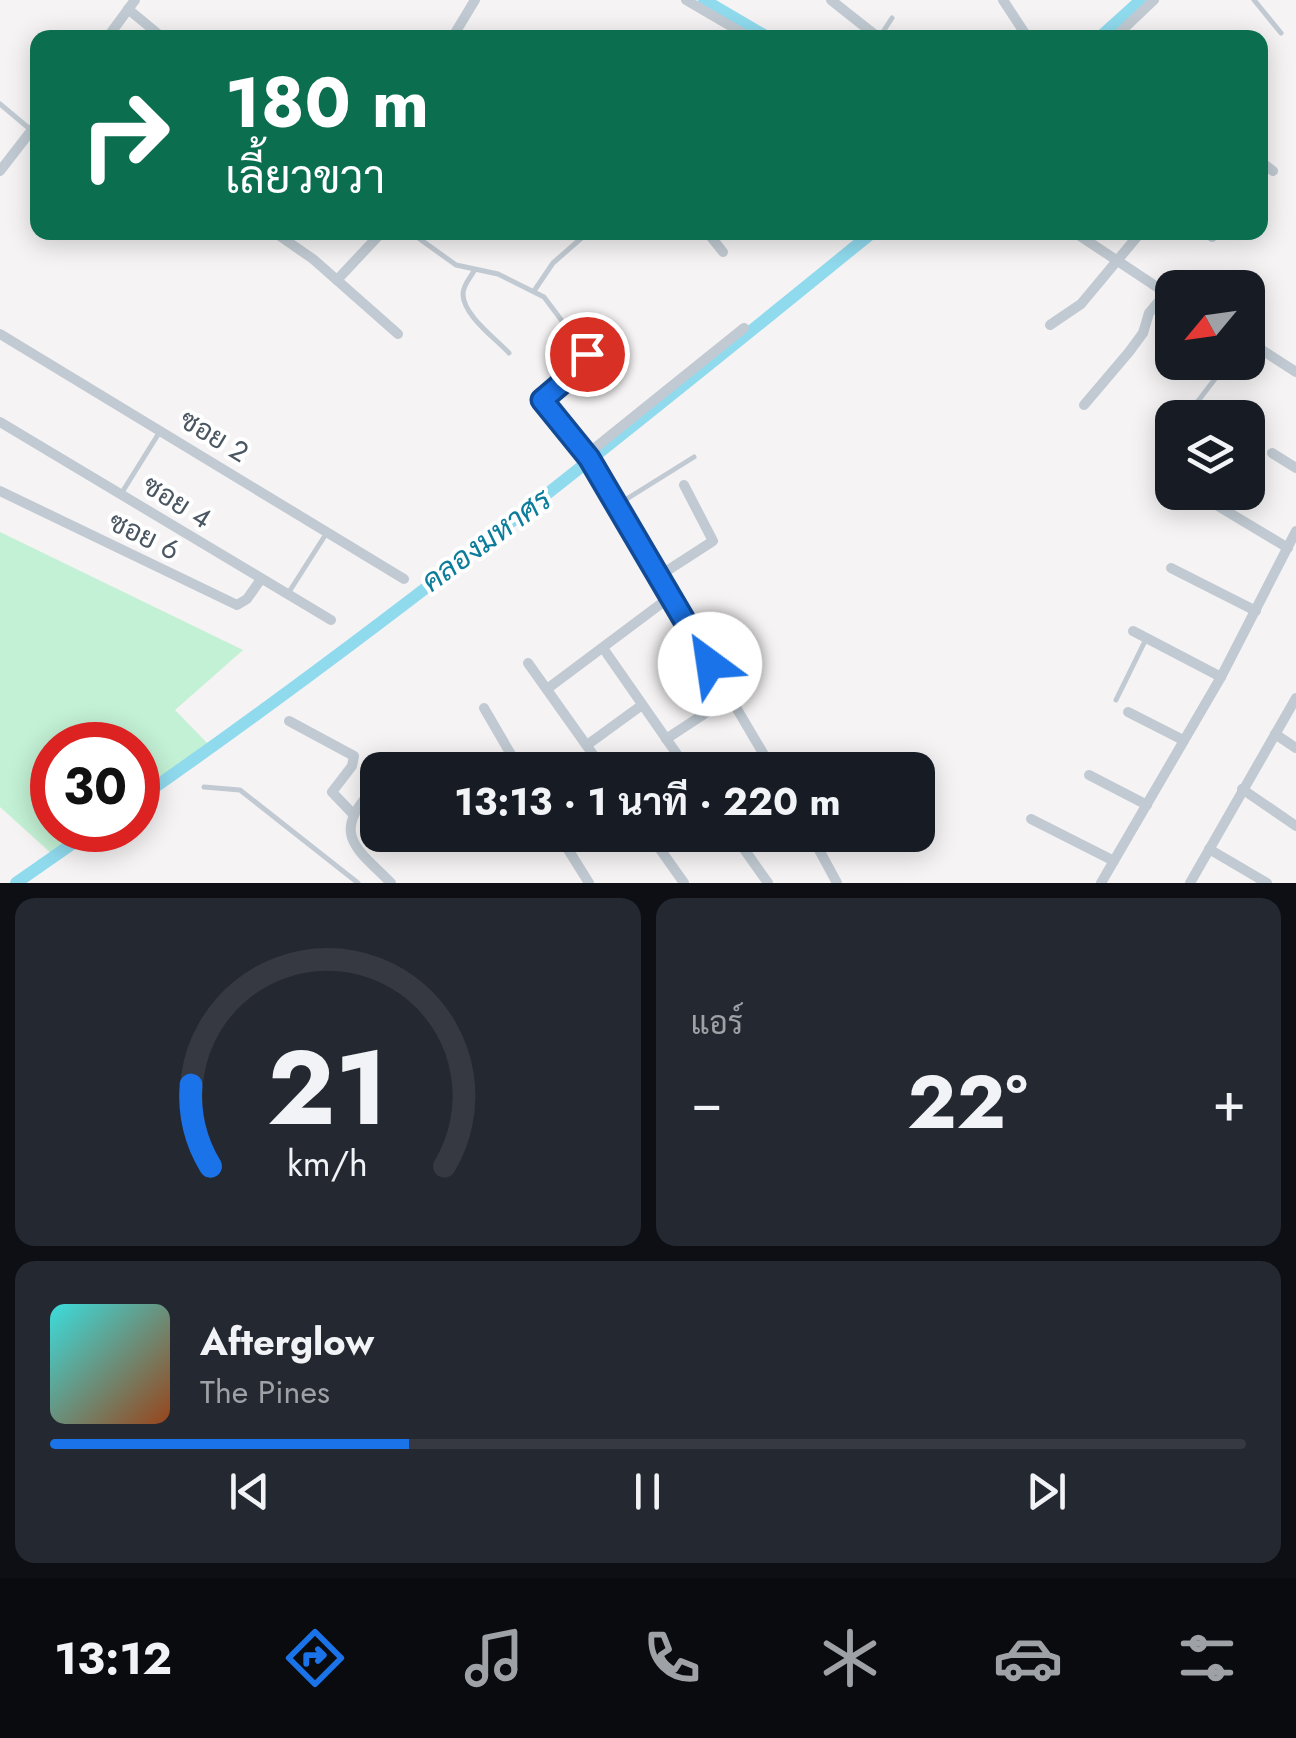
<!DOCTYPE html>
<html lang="th">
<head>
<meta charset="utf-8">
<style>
  :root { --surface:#171b24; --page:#242831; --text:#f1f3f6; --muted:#9ea1a6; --line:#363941; --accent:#1a73e8 }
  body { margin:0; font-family:Jost,Sarabun,sans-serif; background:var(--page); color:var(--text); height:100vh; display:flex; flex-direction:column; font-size:38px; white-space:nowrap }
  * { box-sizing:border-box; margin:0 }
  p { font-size:32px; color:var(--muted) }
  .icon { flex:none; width:55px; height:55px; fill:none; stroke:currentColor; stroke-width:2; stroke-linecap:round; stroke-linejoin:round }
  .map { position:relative; height:883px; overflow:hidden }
  .details { display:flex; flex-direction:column; gap:15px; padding:15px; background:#0d0f14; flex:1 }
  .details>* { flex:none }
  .top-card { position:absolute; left:30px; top:30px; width:1238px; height:210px; border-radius:20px; box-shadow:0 5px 25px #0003; background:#0b6e4f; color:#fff; overflow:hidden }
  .needle { width:65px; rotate:241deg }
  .fabs { position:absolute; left:1155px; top:270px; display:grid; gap:20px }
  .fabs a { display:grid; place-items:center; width:110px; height:110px; border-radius:20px; background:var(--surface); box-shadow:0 5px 25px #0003; font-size:50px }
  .speed { position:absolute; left:30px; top:722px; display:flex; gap:20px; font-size:50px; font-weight:700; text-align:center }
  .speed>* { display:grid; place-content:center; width:130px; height:130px; border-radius:50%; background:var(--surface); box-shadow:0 5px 25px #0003; line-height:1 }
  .speed .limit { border:15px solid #d22; background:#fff; color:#111 }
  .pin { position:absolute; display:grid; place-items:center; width:85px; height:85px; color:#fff; margin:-42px; border:5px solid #fff; border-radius:50%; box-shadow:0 2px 10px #0007 }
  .me { position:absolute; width:110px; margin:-55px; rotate:329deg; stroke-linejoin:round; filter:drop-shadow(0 0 8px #0008) }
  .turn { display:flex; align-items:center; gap:35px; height:210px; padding:0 30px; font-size:45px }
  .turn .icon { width:130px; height:130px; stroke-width:2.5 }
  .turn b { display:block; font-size:70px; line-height:85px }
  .big { font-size:75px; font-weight:700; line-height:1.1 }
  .details .card { flex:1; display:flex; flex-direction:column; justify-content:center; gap:15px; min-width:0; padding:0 35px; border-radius:20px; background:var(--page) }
  .details .dial { align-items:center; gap:0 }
  .dial svg { height:260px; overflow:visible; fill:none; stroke:var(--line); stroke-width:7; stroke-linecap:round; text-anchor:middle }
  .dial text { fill:var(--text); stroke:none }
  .song { display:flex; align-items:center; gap:30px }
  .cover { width:120px; height:120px; border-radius:15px; background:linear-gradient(135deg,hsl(180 70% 55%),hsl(20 70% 35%)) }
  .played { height:10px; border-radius:5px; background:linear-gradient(90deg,var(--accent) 30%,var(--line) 30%) }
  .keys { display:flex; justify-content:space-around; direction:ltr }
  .heat { display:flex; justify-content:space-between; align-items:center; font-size:55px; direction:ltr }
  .details .tiles { flex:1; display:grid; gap:15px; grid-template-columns:1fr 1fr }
  .card:last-child { grid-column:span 2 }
  .trip { position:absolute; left:360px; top:752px; width:575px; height:100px; border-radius:20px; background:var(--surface); box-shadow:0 5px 25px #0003; font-weight:700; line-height:100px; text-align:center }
  .tabs { display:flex; height:160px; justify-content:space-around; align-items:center; background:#090b0e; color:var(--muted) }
  .tabs .icon { width:70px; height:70px }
  .tabs .current { color:var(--accent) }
  .tabs b { font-size:45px; color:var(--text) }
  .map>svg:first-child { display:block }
  .green { fill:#c3f1d5 }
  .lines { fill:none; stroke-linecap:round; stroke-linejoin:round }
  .canal { stroke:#90daee; stroke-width:12 }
  .service { stroke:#c1cad2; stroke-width:5 }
  .minor { stroke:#c1cad2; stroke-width:10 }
  .route-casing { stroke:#114b97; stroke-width:25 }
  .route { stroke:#1a73e8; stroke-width:18 }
  .labels { text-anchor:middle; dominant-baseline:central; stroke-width:8; stroke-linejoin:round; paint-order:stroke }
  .street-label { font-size:28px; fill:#4a5661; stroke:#fff }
  .water-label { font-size:30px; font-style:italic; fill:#0c7c9b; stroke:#fff }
</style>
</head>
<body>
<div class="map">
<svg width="1296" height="883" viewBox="0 0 1296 883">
  <rect width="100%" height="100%" fill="#f5f3f3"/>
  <path class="green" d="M0 532 243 650 175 710 208 744 138 794V745H52V830H86L52 854 0 807Z"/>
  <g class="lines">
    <g class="canal">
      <path d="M704 0 769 38"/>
      <path d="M1099 38 1141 0"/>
      <path d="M138 799C392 622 632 428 873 232"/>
      <path d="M16 883 92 830"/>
    </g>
    <g class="service">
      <path d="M1254 0 1281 33"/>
      <path d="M879 38 892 18"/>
      <path d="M0 104 31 130"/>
      <path d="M410 232 456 265 498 274 544 297 587 354 588 361 542 401 583 454"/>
      <path d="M474 271C470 278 463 285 463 294 463 315 495 338 509 353"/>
      <path d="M534 291 553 263 585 235"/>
      <path d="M1185 418 1228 362"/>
      <path d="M1159 451 1172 434"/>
      <path d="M121 494 159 433"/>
      <path d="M617 505 694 457"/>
      <path d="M289 592 326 534"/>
      <path d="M1116 700 1146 639"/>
      <path d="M204 787 240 790 358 883"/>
    </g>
    <g class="minor">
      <path d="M686 0 751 38"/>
      <path d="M831 0 879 38"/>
      <path d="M1003 0 1028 38"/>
      <path d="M128 9 163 38"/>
      <path d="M107 38 135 0"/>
      <path d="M452 38 475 0"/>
      <path d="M1114 38 1154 0"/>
      <path d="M1260 161 1273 171"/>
      <path d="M0 171 38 122"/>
      <path d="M274 232 313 259 398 334"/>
      <path d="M707 232 723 252"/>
      <path d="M1074 232 1172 297"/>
      <path d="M1206 232 1212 237"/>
      <path d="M585 235 588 232"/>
      <path d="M337 280 382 232"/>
      <path d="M1050 325 1081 304 1141 232"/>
      <path d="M744 328 585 456 589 458 773 770"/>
      <path d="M0 334 404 579"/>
      <path d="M1248 341 1296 372"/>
      <path d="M1084 405 1129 352 1143 333 1149 313 1166 293"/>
      <path d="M0 422 331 620"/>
      <path d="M1272 453 1296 468"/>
      <path d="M0 491 237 605 247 599 261 579"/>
      <path d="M1218 506 1288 548"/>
      <path d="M1171 568 1256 611"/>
      <path d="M659 576 713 541 684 485"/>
      <path d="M1133 631 1221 677"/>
      <path d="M603 648 688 770"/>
      <path d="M528 663 604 770"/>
      <path d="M547 689 670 597"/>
      <path d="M484 708 520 770"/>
      <path d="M1128 712 1183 740"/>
      <path d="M289 721 354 756 352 766 332 792 352 813"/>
      <path d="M1275 734 1296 748"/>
      <path d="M666 739 730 697"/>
      <path d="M587 745 642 705"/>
      <path d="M1089 775 1147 805"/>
      <path d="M1242 789 1296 826"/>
      <path d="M368 795C331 836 360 851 391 883"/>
      <path d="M1031 819 1114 861"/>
      <path d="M559 835 589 883"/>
      <path d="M650 835 684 883"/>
      <path d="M734 835 768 883"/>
      <path d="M811 835 837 883"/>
      <path d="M1209 849 1267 883"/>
      <path d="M1101 883 1221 677 1296 531"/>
      <path d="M1190 883 1296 698"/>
    </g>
  </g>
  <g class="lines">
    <g class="route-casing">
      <path id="route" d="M587 354 588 361 542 400 589 458 710 664"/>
    </g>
    <use href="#route" class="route"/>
  </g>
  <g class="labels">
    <g class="street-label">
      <text transform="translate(214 436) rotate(31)">ซอย 2</text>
      <text transform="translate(177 502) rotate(32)">ซอย 4</text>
      <text transform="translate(144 536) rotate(26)">ซอย 6</text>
    </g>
    <g class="water-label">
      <text transform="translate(486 540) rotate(-36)">คลองมหาศร</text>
    </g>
  </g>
</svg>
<div class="fabs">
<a><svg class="needle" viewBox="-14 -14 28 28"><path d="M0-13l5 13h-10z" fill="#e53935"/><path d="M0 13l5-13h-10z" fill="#9ea1a6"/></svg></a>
<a><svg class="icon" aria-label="layers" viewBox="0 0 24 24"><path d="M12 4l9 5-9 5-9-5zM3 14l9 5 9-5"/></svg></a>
</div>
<div class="speed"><div class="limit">30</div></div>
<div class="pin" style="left:587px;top:354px;background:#d93025"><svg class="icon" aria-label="arrive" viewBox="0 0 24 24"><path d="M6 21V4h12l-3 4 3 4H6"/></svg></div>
<svg class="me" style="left:710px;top:664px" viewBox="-20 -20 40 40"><circle r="19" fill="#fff"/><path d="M0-13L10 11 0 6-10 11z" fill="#1a73e8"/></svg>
<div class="trip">13:13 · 1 นาที · 220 m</div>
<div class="top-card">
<div class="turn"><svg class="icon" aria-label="right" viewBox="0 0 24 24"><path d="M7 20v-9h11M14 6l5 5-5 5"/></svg><div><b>180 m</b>เลี้ยวขวา</div></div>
</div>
</div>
<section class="details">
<div class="tiles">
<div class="card dial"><svg viewBox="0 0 100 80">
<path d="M14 69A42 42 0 1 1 86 69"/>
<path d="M14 69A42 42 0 0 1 8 44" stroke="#1a73e8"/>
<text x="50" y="56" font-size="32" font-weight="700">21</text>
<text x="50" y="72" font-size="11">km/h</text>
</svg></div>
<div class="card"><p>แอร์</p>
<div class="heat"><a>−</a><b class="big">22°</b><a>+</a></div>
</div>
<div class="card">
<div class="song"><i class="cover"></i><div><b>Afterglow</b><p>The Pines</p></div></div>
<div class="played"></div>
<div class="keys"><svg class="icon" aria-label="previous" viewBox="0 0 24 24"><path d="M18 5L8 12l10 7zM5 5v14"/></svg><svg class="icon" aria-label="pause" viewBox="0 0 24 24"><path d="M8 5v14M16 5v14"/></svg><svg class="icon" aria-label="next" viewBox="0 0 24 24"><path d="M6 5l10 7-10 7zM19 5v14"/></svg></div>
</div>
</div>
</section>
<nav class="tabs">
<b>13:12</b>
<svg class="icon current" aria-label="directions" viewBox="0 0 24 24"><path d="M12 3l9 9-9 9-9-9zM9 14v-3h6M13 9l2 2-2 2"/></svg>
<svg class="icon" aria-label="music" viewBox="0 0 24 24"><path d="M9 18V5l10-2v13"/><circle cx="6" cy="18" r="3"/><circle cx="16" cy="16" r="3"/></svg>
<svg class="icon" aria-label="phone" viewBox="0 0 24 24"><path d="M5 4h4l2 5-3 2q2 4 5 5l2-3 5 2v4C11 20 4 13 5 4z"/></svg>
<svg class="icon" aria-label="climate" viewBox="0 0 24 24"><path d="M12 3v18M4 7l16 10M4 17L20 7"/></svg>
<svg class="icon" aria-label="car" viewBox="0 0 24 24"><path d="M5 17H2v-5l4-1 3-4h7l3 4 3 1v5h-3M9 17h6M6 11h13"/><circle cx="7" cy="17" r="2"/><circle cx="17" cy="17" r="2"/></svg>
<svg class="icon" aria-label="filters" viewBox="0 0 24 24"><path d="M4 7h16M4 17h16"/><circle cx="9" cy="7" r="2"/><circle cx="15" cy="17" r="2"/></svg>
</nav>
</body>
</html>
